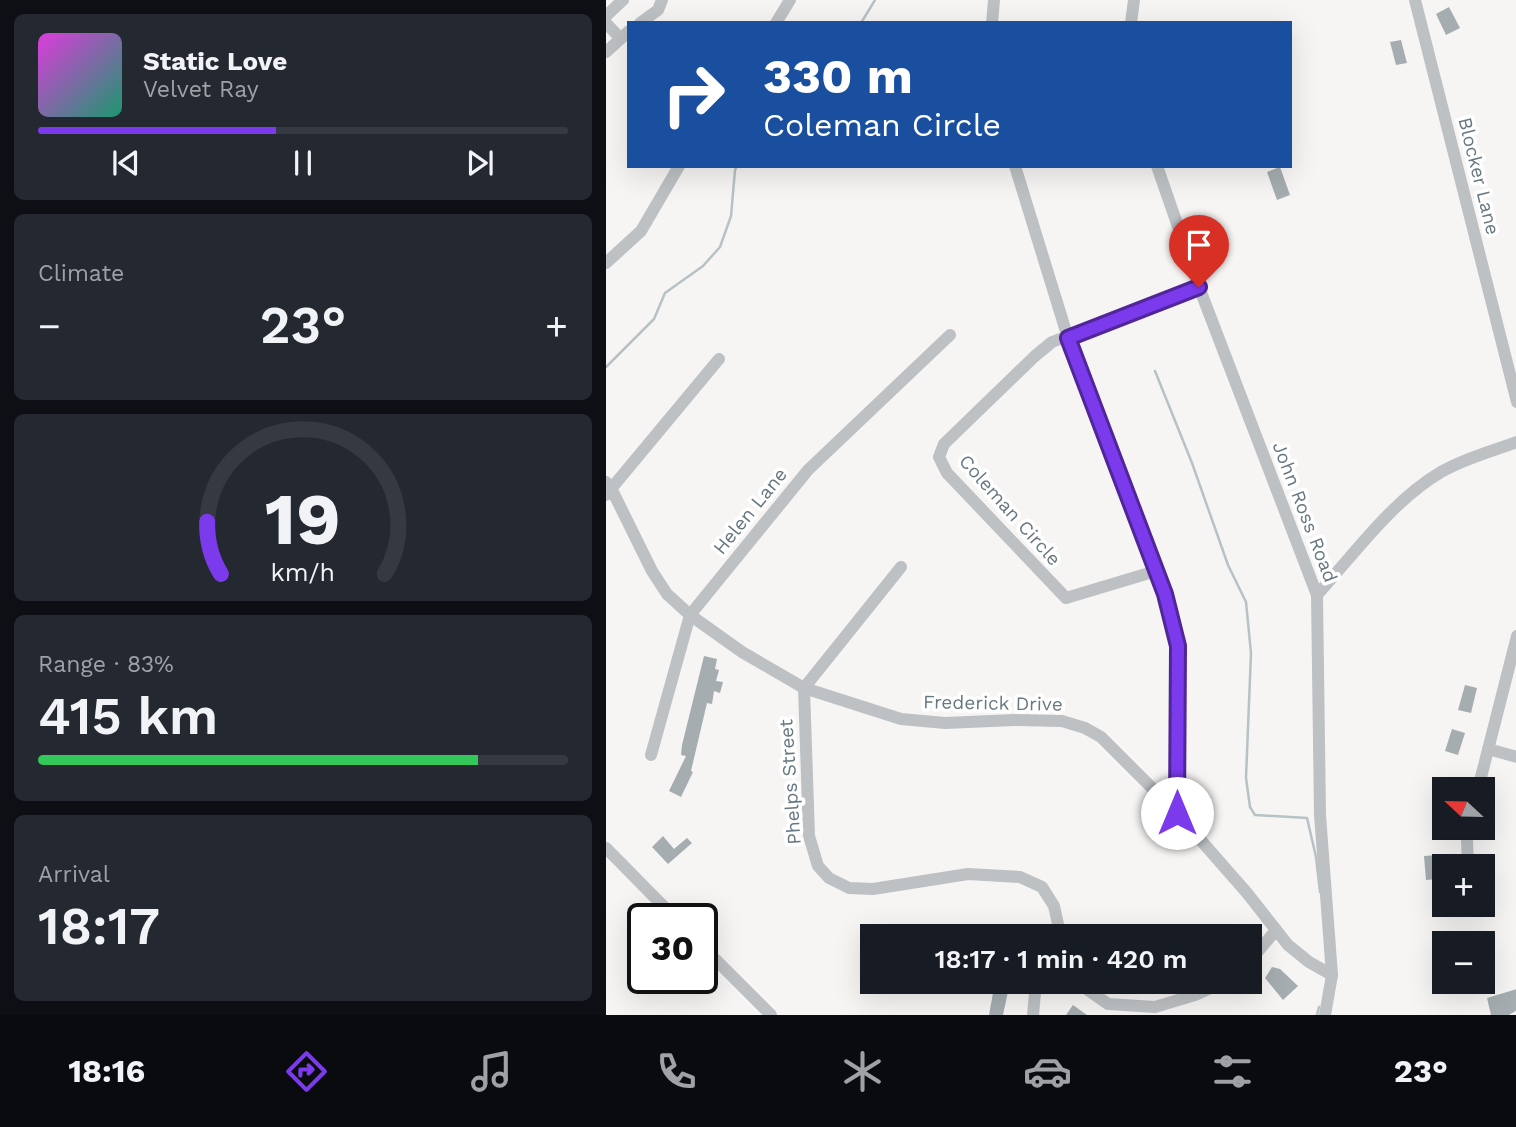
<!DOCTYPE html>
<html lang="en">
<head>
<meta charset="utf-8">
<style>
  :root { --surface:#171b24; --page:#242831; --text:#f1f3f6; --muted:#9ea1a6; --line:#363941; --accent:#7c3aed }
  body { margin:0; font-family:"Work Sans",sans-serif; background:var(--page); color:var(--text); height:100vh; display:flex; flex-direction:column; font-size:26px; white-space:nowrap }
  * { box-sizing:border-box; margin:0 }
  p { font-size:23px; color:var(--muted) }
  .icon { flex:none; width:38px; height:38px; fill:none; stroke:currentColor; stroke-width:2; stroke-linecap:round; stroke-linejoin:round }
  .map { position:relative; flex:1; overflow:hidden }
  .panel { display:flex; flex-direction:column; gap:14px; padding:14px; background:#0d0f14; width:606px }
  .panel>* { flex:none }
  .guide { position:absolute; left:21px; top:21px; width:665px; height:147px; border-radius:0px; box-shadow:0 7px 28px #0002; background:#1a4fa0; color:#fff; overflow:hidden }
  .needle { width:46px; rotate:292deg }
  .buttons { position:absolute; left:826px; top:777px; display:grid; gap:14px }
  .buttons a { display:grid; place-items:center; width:63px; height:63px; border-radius:0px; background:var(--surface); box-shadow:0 7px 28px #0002; font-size:35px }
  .speed { position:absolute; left:21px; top:903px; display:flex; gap:14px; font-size:35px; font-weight:700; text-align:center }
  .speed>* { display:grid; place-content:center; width:91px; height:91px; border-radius:50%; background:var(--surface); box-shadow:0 7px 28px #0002; line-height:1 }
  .speed .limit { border:4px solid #111; border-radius:10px; background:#fff; color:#111 }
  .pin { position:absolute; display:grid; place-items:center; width:60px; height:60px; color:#fff; margin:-72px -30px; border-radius:50% 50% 50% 0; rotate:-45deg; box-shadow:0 0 7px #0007 }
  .pin .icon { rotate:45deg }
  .me { position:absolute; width:77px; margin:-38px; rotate:0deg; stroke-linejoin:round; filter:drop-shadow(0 0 5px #0008) }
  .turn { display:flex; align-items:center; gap:24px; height:147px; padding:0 21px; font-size:32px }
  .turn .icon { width:91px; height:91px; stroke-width:2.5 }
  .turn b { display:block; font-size:49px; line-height:60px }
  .big { font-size:52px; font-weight:600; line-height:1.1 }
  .panel .widget { flex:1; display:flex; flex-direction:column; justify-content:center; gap:10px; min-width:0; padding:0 24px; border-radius:10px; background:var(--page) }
  .panel .dial { align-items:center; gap:0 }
  .dial svg { height:182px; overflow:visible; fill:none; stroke:var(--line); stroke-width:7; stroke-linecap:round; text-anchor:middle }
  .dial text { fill:var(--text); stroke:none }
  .song { display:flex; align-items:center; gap:21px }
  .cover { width:84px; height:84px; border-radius:10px; background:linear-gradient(135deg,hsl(300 70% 55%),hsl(160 70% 35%)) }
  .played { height:7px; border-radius:4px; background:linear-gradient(90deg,var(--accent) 45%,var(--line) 45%) }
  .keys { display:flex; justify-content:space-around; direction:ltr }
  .heat { display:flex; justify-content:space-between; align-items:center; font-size:38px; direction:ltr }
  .charge { height:10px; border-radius:5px; background:linear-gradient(90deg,#34c759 83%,var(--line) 0) }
  .trip { position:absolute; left:254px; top:924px; width:402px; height:70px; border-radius:0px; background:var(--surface); box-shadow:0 7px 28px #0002; font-weight:600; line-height:70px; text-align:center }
  .dock { display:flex; height:112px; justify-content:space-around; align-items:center; background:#090b0e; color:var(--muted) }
  .dock .icon { width:49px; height:49px }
  .dock .on { color:var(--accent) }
  .dock b { font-size:32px; color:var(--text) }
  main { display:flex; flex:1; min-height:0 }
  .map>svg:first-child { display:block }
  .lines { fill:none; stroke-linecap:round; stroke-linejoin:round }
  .stream { stroke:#b6c2c5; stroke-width:2.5 }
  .building { fill:#a5adb1 }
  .minor { stroke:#bdc1c4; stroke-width:12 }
  .route-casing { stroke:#51269a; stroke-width:18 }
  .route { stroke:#7c3aed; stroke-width:12 }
  .labels { text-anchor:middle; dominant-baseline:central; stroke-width:7; stroke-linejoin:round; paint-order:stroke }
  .street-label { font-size:19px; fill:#677881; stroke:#fff }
</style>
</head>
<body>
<main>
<section class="panel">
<div class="widget">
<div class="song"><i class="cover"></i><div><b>Static Love</b><p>Velvet Ray</p></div></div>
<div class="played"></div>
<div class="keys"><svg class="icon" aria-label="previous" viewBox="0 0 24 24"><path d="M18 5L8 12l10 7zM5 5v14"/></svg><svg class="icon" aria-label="pause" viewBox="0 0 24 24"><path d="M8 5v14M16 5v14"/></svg><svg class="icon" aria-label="next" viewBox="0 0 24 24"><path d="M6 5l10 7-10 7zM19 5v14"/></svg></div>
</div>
<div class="widget"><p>Climate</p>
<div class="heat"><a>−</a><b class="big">23°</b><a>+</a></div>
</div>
<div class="widget dial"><svg viewBox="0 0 100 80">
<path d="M14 69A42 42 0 1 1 86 69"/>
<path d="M14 69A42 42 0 0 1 8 46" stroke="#7c3aed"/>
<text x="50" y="56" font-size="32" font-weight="700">19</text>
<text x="50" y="72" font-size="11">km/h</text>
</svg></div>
<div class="widget"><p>Range · 83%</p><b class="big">415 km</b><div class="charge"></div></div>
<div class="widget"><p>Arrival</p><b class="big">18:17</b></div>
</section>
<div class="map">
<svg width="911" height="1015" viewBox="0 0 911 1015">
  <rect width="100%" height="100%" fill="#f6f5f3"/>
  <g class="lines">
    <g class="stream">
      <path d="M255 23 269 0"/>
      <path d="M0 367 48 319 59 293 97 266 114 247 125 216 129 170 131 166"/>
      <path d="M549 371 586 463 622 565 640 602 645 653 640 778 644 807 649 815 701 818 710 857 714 892"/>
      <path d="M711 1015 713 1007"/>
    </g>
  </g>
  <g class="building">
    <path d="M843 7 854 28 840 35 830 14Z"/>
    <path d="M795 40 801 63 790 65 784 42Z"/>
    <path d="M674 167 684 195 671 200 661 172Z"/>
    <path d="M98 656 111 659 109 669 113 670 110 681 117 682 114 693 108 691 106 704 101 703 85 771 87 772 75 797 63 791 80 756 75 755 76 745Z"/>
    <path d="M859 685 871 688 865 713 852 710Z"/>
    <path d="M846 729 859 733 852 755 839 751Z"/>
    <path d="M57 836 68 849 81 838 86 843 62 864 46 847Z"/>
    <path d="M831 855 834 879 820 880 818 856Z"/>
    <path d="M666 967 674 969 692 986 677 1000 659 978Z"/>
    <path d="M389 982H404L397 1015H383Z"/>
    <path d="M911 989V1010L903 1015H885L881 998Z"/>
    <path d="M467 1005 481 1015H460Z"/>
  </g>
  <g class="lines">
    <g class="minor">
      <path d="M809 0 911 402"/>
      <path d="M0 16 17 0"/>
      <path d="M0 23 13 37"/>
      <path d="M34 23 52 10 56 0"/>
      <path d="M170 23 184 0"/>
      <path d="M386 23 388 0"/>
      <path d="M525 23 528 0"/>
      <path d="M0 52 23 31"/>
      <path d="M409 166 462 338 559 594 572 646 571 813"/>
      <path d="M551 166 593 287 711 595 714 815 726 975 719 1015"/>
      <path d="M0 263 35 231 73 166"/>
      <path d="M0 482 5 488 46 571 61 594 84 615 136 652 198 688 295 719 339 723 408 720 456 721 479 728 495 737 571 813 641 893 682 945 703 962 726 975"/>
      <path d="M0 495 113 359"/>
      <path d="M295 567 198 688 203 836 212 866 223 878 243 888 267 889 362 874 414 877 436 887 448 906 452 924 448 936"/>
      <path d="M550 571 460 598 341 473 333 457 338 444 429 356 446 342 593 287"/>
      <path d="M711 595C748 554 787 500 835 472 857 459 886 451 911 442"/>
      <path d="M882 749 911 757"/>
      <path d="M45 755 84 615 202 470 344 335"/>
      <path d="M872 789 911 636"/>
      <path d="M0 848 70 919"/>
      <path d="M862 866 861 840 864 828"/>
      <path d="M96 946 165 1015"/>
      <path d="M644 961 670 930"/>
      <path d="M471 982 502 1004 549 1007 589 995 618 982"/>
      <path d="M427 1015 430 982"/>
    </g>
  </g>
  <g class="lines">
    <g class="route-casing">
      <path id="route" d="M571 813 572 646 559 594 462 338 593 287"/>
    </g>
    <use href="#route" class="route"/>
  </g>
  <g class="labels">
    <g class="street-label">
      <text transform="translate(873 176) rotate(76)">Blocker Lane</text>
      <text transform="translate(404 510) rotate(48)">Coleman Circle</text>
      <text transform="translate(144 511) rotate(-51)">Helen Lane</text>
      <text transform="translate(699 512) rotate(69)">John Ross Road</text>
      <text transform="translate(387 703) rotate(1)">Frederick Drive</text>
      <text transform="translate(184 782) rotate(-94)">Phelps Street</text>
    </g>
  </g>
</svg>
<div class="buttons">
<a><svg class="needle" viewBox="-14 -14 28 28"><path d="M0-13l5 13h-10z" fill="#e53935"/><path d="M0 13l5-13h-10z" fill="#9ea1a6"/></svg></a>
<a>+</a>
<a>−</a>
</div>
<div class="speed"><div class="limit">30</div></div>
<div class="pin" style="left:593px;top:287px;background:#d93025"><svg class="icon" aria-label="arrive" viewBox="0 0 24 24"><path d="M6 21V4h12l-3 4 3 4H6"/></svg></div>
<svg class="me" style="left:571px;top:813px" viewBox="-20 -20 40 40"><circle r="19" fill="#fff"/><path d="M0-13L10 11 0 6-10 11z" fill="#7c3aed"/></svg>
<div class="trip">18:17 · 1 min · 420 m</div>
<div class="guide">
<div class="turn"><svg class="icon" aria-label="right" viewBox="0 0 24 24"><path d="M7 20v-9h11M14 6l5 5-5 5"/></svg><div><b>330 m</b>Coleman Circle</div></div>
</div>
</div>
</main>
<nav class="dock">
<b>18:16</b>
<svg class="icon on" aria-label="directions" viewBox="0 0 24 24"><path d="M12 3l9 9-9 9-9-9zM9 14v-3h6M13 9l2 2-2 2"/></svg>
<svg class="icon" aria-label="music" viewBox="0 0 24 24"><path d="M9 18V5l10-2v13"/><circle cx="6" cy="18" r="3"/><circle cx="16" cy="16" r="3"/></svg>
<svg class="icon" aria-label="phone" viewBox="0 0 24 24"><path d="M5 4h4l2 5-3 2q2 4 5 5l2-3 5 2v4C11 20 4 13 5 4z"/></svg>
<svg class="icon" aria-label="climate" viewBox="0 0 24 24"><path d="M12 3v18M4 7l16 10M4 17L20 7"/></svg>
<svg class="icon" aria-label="car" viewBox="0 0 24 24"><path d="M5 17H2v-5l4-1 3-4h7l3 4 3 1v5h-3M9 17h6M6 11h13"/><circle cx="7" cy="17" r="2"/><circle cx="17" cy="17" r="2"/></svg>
<svg class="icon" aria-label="filters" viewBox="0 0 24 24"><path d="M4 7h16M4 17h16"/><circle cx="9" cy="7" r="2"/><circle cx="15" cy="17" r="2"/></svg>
<b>23°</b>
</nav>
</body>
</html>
